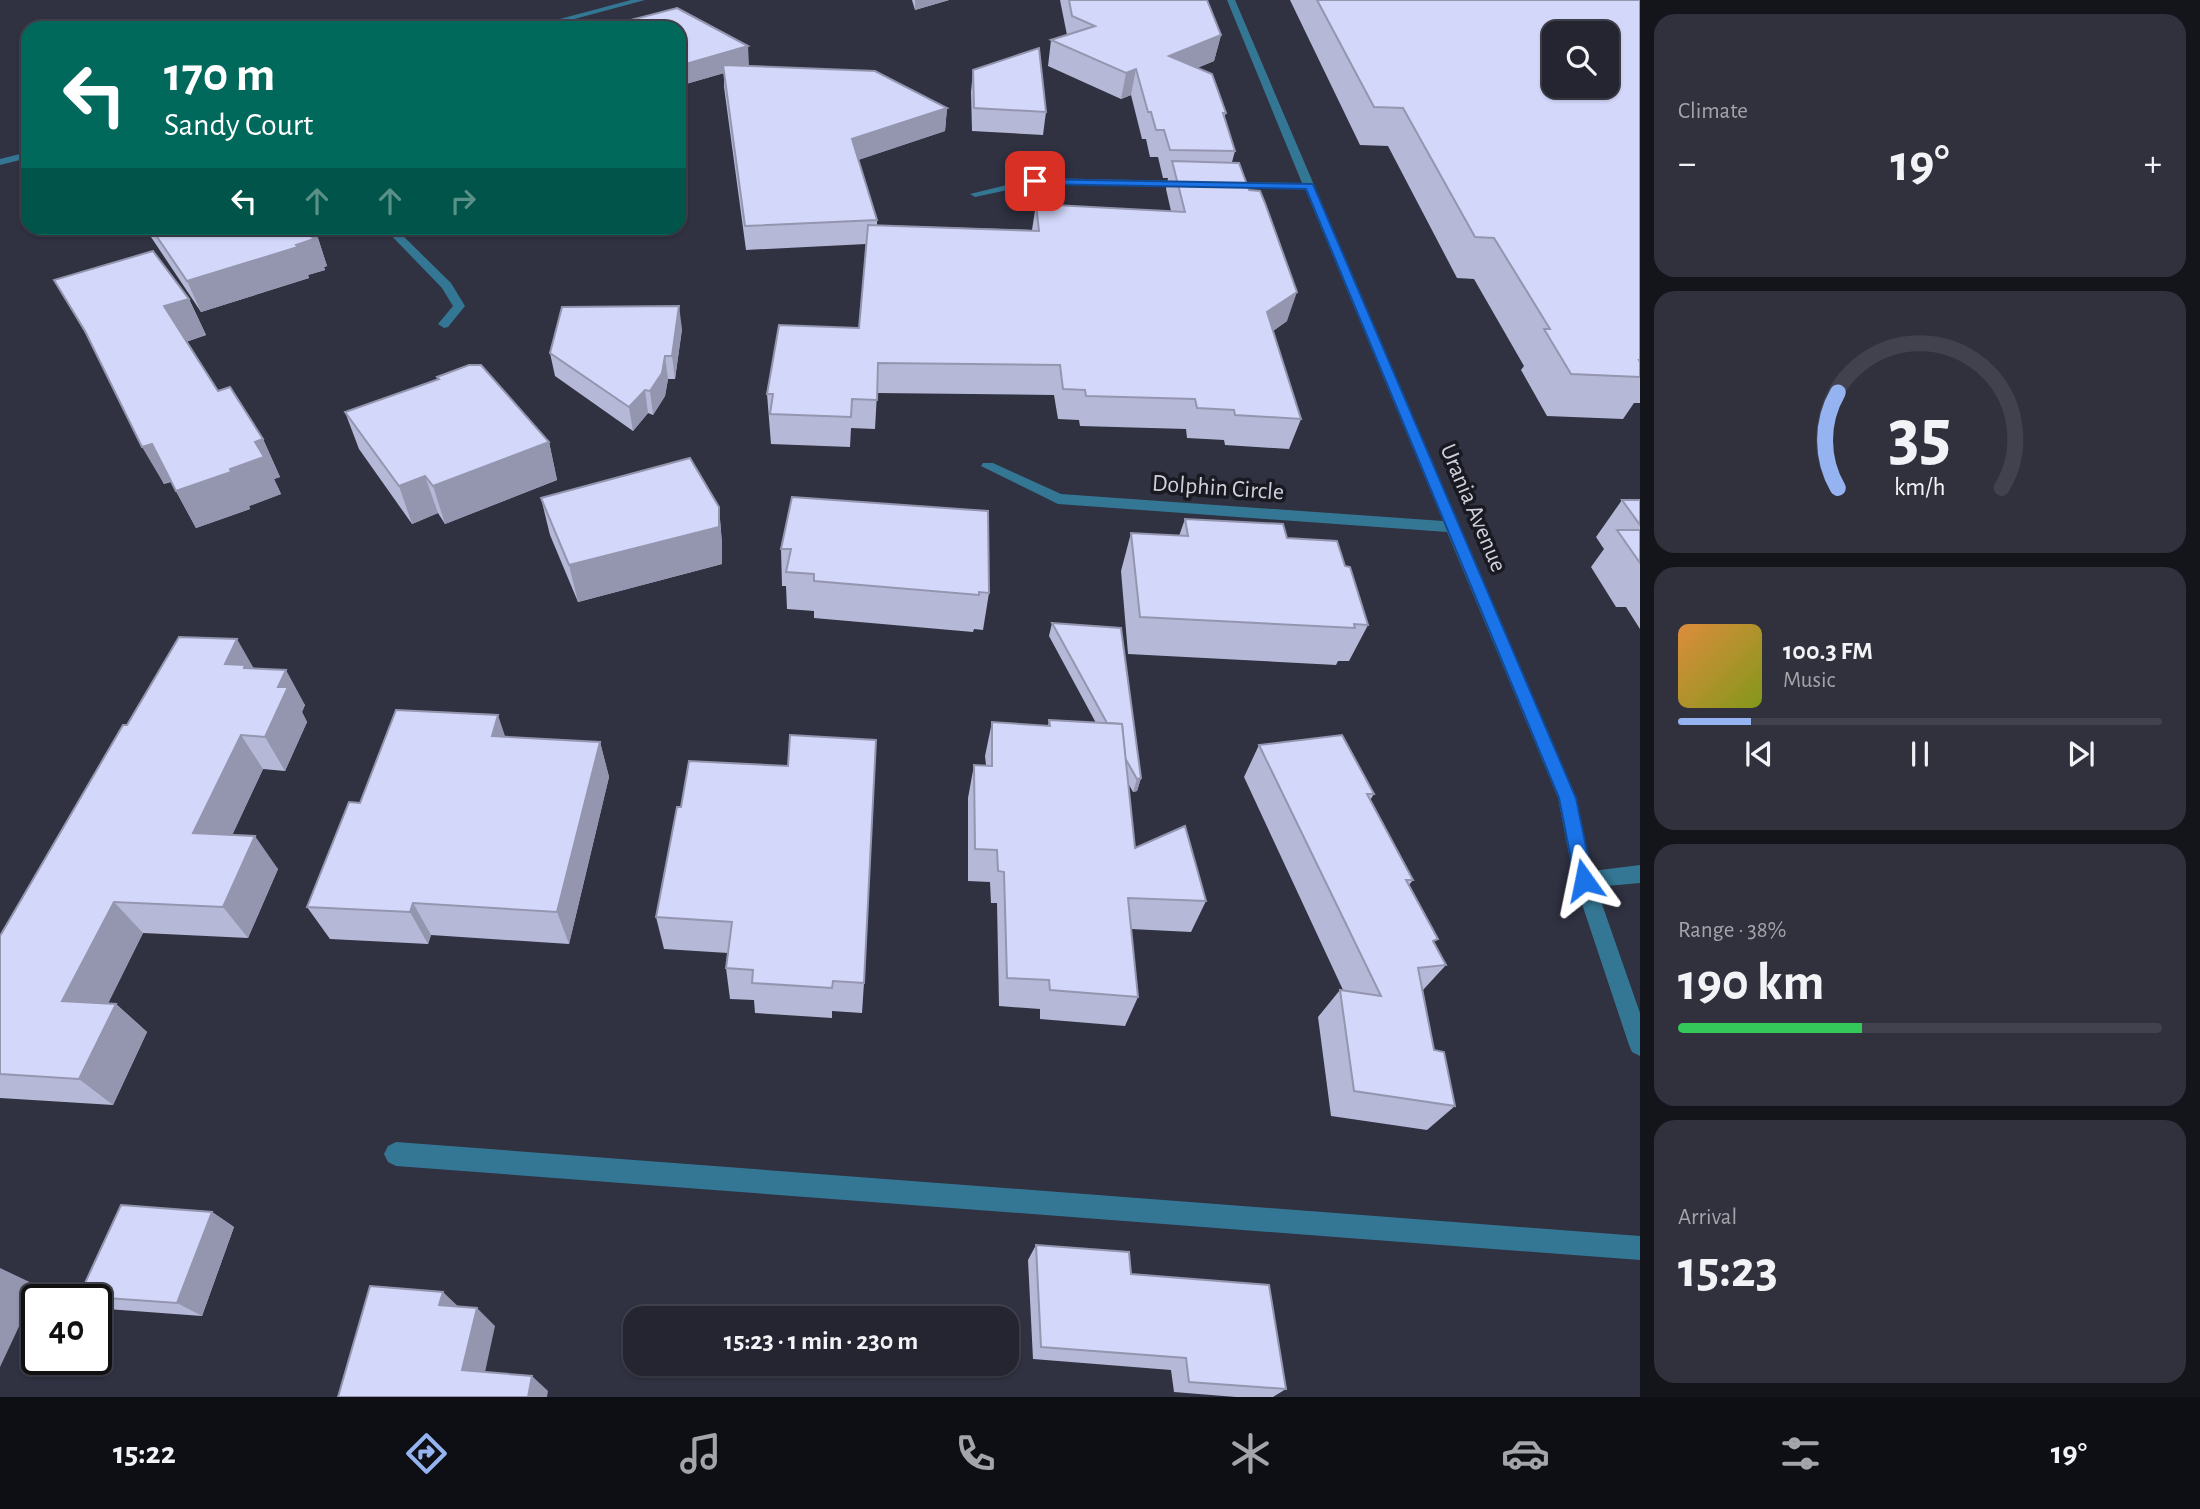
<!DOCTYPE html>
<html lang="en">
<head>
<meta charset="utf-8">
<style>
  :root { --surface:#242531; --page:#30313d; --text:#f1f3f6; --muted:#a3a5ab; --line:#41424d; --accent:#95b2f1 }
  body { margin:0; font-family:"Alegreya Sans",sans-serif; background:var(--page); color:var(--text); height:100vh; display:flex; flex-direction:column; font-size:26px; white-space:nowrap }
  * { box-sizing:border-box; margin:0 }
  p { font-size:23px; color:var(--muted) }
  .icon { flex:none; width:38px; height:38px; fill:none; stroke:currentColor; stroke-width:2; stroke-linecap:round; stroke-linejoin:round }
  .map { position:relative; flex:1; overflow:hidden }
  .drawer { display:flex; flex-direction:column; gap:14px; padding:14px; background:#14141b; width:560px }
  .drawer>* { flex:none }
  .banner { position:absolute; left:21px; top:21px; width:665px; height:214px; border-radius:21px; box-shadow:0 2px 5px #0004,0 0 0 2px var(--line); background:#00695c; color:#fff; overflow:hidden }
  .tools { position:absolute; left:1542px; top:21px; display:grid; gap:14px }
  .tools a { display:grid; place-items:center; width:77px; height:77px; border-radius:14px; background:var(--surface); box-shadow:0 2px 5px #0004,0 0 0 2px var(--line); font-size:35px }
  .speed { position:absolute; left:21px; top:1284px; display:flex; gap:14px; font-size:35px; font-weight:700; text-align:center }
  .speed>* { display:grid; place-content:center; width:91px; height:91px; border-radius:50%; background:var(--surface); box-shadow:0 2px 5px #0004,0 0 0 2px var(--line); line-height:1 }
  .speed .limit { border:4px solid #111; border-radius:10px; background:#fff; color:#111 }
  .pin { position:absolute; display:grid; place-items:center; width:60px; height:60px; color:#fff; margin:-30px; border-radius:14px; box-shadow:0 4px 10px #0006 }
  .me { position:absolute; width:77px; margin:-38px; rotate:348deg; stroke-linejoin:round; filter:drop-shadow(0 0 5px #0008) }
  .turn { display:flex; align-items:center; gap:24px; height:147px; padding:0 28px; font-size:32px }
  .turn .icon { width:91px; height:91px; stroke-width:2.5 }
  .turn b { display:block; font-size:49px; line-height:60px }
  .lanes { display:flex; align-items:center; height:66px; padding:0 28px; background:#0003; justify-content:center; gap:35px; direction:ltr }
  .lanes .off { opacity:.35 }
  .big { font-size:52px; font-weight:700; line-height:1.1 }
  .drawer .card { flex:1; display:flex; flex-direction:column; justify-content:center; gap:10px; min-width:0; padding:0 24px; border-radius:21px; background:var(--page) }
  .drawer .dial { align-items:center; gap:0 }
  .dial svg { height:182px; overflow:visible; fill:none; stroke:var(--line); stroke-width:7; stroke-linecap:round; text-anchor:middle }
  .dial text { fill:var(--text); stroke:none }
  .song { display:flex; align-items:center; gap:21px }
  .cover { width:84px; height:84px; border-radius:10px; background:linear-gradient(135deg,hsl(30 70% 55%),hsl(70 70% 35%)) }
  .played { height:7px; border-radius:4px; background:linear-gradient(90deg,var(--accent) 15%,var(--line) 15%) }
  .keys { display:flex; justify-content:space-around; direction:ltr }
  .heat { display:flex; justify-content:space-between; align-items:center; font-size:38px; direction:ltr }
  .charge { height:10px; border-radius:5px; background:linear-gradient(90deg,#34c759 38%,var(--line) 0) }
  .trip { position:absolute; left:623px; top:1306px; width:396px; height:70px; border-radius:21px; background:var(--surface); box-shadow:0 2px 5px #0004,0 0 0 2px var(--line); font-weight:700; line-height:70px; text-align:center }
  .tabs { display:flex; height:112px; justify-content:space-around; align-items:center; background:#0e0f14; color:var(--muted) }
  .tabs .icon { width:49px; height:49px }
  .tabs .selected { color:var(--accent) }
  .tabs b { font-size:32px; color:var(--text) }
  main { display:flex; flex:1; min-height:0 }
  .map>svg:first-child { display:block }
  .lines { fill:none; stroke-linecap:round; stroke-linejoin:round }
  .minor { fill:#347795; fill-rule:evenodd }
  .wall { fill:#b5b9d7 }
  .shaded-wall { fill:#9496af }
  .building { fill:#d3d7fa; stroke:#9496af; stroke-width:2; fill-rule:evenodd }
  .route { fill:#1a73e8; stroke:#114b97; stroke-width:2 }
  .labels { text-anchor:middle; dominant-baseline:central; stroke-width:7; stroke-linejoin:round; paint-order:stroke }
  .street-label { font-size:24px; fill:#cfd0db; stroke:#191a21 }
</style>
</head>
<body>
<main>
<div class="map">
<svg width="1640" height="1397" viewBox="0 0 1640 1397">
  <rect width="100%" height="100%" fill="#303141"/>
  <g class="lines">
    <g class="minor">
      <path d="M631 0H645L541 28H526Z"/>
      <path d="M1227 0H1235L1576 798 1592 871 1640 865V883L1596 887 1640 1013V1056L1632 1052 1629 1045 1574 880 1558 798 1447 532 1058 504 981 466 983 463H993L1061 494 1443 521 1305 189 1225 188 1220 185 1225 182 1302 183Z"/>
      <path d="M28 152V158L0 165V159Z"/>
      <path d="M1036 178 1190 181 1195 184 1190 187 1036 184 975 197 970 194Z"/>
      <path d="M384 228H395L451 283 465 306 448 327 444 328 438 324 453 306 442 288Z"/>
      <path d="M396 1142 1640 1236V1260L396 1166 388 1162 384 1154 388 1146Z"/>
    </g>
  </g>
  <g class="wall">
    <path d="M912 0H949L915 10Z"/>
    <path d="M1060 0H1207L1221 35 1214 61 1197 68 1226 113 1224 118 1235 151 1232 162 1287 321 1273 331 1301 419 1289 449 1225 445 1224 440 1187 438 1186 429 1080 426 1079 420 1058 419 1054 395 877 393 875 429 851 428 850 447 771 444 767 394 859 328 866 244 746 250 724 87V73L679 86V28L749 66H746L947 108 945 131 858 160 877 220V225L1032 230 1036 204 1171 211 1166 189 1168 178H1163L1158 157H1150L1146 139H1142L1131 95 1121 99 1048 66 1051 40 1067 35Z"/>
    <path d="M1290 0H1640V403H1634L1623 419 1547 416 1521 370 1524 366 1474 279 1457 278 1388 146 1360 145Z"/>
    <path d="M973 70 1046 112 1043 135 972 131 971 92Z"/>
    <path d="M145 228H310L317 235 327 266 324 267 325 270 308 275 309 278 201 312Z"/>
    <path d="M54 280 189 299 206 335 186 342 218 391 263 439 280 477 274 479 281 494 249 506 250 509 196 528 171 482 164 484 94 348Z"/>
    <path d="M682 329 675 379H668L665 396 653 415 648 413 633 431 555 376 550 353Z"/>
    <path d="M437 377 549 442 557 480 445 524 438 513 412 524 359 449 345 412 438 380Z"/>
    <path d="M792 497 989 593 983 630 974 629 973 632 814 618V611L787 609 786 586H782L781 549Z"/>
    <path d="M541 498 719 507 722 544V564L578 602 550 535Z"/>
    <path d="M1622 500H1640V629L1626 607H1616L1591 567 1604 549 1596 537Z"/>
    <path d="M1185 519 1287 538 1345 566 1368 625 1349 661H1338L1336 665 1128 654 1121 571 1131 533 1179 536Z"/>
    <path d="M1052 623 1141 778 1137 791 1133 792 1128 783 1135 848 1206 901 1191 932 1131 929 1138 997 1125 1026 1040 1019V1009L999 1006 997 903H991L990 882 968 881V798L974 765H986L985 756 992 722 1048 726 1049 720 1096 723 1049 636Z"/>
    <path d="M254 669 305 705 302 712 307 722 285 771 263 769 232 835 278 869 248 938 143 933 108 1003 116 1004 147 1032 113 1105 0 1098V936L127 725Z"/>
    <path d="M506 737 600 742 609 777 569 944 431 935 428 944 330 939 307 907 360 803Z"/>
    <path d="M1259 745 1374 794 1370 800 1413 880 1409 885 1434 943 1446 965 1423 990 1434 1050 1455 1106 1427 1130 1331 1116 1318 1017 1340 990H1343L1244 777Z"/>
    <path d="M677 807 864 983 862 1013 832 1011V1018L755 1013 754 1000 730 999 726 968 728 953 664 949 656 917Z"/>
    <path d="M212 1212 234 1227 202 1316 107 1309 96 1304V1300H88L79 1296Z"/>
    <path d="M1036 1245 1131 1274 1286 1389 1273 1397H1236L1174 1392 1171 1370 1033 1359 1028 1260Z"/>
  </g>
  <g class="shaded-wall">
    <path d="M915 0H949L915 10Z"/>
    <path d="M1221 35 1214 61 1163 82 1169 56Z"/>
    <path d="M748 46 749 66 724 73 723 65 724 73 679 86V66Z"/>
    <path d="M1136 69 1131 95 1121 99 1126 73Z"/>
    <path d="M947 108 945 131 852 162V139Z"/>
    <path d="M317 235 327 266 324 267 325 270 308 275 309 278 201 312 187 281 296 245Z"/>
    <path d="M1297 292 1287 321 1257 342 1267 312Z"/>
    <path d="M189 299 206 335 182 343 164 306Z"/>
    <path d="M679 306 682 329 675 379 672 356Z"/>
    <path d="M665 356 668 379 665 396 653 415 650 391Z"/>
    <path d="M645 390 648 413 633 431 629 407Z"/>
    <path d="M263 439 280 477 274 479 281 494 249 506 250 509 196 528 176 491 230 469 255 442Z"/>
    <path d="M549 442 557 480 445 524 433 486Z"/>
    <path d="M152 444 172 481 164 484 142 447Z"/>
    <path d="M425 476 438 513 412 524 399 486Z"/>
    <path d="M719 507 722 544V564L578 602 569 565Z"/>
    <path d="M237 639 257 674 225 664Z"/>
    <path d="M286 670 305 705 302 712 307 722 285 771 265 737 278 687Z"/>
    <path d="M498 715 510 751 492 736Z"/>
    <path d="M241 735 263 769 218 866 193 833Z"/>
    <path d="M600 742 609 777 569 944 557 912Z"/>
    <path d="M1141 778 1137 791 1133 792 1137 779Z"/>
    <path d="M255 836 278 869 248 938 223 907Z"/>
    <path d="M114 902 143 933 95 1030 62 1001Z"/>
    <path d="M413 903 431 935 428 944 410 912Z"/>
    <path d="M116 1004 147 1032 113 1105 79 1079Z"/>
    <path d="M212 1212 234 1227 202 1316 177 1303Z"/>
    <path d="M0 1268 38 1286 0 1367Z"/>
    <path d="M443 1292 463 1311 439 1305Z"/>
    <path d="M477 1308 495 1326 482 1386 462 1370Z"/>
    <path d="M532 1376 548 1391 547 1397H528Z"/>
  </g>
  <g class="building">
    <path d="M1069 0H1207L1221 35 1169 56 1212 74 1226 113H1223L1235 151 1170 150 1164 130H1156L1151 112H1148L1136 69 1126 73 1051 40 1095 26 1072 16Z"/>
    <path d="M1317 0H1640V360H1639L1640 362V377L1571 374 1544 329H1550L1494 238 1475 237 1403 108 1374 107ZM1554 33H1606V86H1554Z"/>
    <path d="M677 8 748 46 679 66V28H600Z"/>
    <path d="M1039 48 1046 112 974 108 973 70Z"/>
    <path d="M723 65 875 71 947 108 852 139 877 220 745 226Z"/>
    <path d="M1172 161 1239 163 1249 190 1260 191 1265 203 1297 292 1267 312 1301 419 1235 415 1234 410 1197 408 1195 399 1086 396 1085 390 1063 389 1060 365 878 363 877 400 852 399 851 417 770 414 773 394H767L779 325 859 328 868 225 1039 231 1036 204 1185 212Z"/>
    <path d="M151 228H310L317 235 312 237 314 239 296 245 298 247 187 281Z"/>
    <path d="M153 251 189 299 164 306 218 391 230 387 263 439 255 442 264 457 230 469 231 472 176 491 152 444 142 447 85 331 54 280Z"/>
    <path d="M679 306 672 356H665L662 373 650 391 645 390 629 407 550 353 562 307Z"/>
    <path d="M469 365H481L549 442 433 486 425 476 399 486 345 412 439 379 437 377Z"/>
    <path d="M690 458 719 507V527L569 565 541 498Z"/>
    <path d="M792 497 988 511 989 593 979 592V595L814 581V574L786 572 791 549H781Z"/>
    <path d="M1622 500H1640V525Z"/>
    <path d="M1185 519 1283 524 1287 538 1337 541 1345 566 1350 567 1368 625 1354 624 1355 628 1140 617 1131 533 1188 536Z"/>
    <path d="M1617 530H1640V563Z"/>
    <path d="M1052 623 1121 628 1141 778 1137 779 1125 758 1122 724 1107 723Z"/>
    <path d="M179 637 237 639 225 664 245 665 244 668 286 670 278 687H288L265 737 241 735 193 833 255 836 223 907 114 902 62 1001 116 1004 79 1079 0 1074V936L123 725H127Z"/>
    <path d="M396 710 498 715 492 736 600 742 557 912 413 903 410 912 307 907 349 802 360 803Z"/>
    <path d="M1049 720 1122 724 1135 848 1185 826 1206 901 1128 898 1138 997 1050 990 1049 980 1007 978 1004 872 998 871 997 850 975 849 974 765 992 766V722L1050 726Z"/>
    <path d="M790 735 876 740 864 983 833 981 832 988 752 983 753 970 726 968 732 922 656 917 677 807H681L689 761 788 766Z"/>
    <path d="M1342 735 1374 794H1367L1413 880H1406L1438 939 1433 941 1446 965 1418 968 1434 1050 1444 1052 1455 1106 1354 1091 1340 990 1381 996 1259 745Z"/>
    <path d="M121 1205 212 1212 177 1303 79 1296Z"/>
    <path d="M1036 1245 1129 1252 1131 1274 1269 1285 1286 1389 1189 1382 1186 1358 1041 1347Z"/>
    <path d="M370 1286 443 1292 439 1305 477 1308 462 1370 532 1376 528 1397H338Z"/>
  </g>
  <path class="route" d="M1032 179 1313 184 1576 798 1593 880 1591 885 1584 887 1578 885 1575 880 1559 798 1306 189 1035 184 1032 183Z"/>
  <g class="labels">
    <g class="street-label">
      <text transform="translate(1218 488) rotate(4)">Dolphin Circle</text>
      <text transform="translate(1473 508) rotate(67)">Urania Avenue</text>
    </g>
  </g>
</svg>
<div class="tools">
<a><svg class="icon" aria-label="search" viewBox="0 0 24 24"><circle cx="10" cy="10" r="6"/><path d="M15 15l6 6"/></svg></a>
</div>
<div class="speed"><div class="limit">40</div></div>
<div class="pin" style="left:1035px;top:181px;background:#d93025"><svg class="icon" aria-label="arrive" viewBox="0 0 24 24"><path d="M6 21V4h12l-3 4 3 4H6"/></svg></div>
<svg class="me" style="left:1584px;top:880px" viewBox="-20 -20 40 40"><path d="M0-17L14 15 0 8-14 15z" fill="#1a73e8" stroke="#fff" stroke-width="4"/></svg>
<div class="trip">15:23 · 1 min · 230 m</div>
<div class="banner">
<div class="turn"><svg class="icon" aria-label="left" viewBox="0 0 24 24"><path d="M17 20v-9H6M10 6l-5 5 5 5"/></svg><div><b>170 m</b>Sandy Court</div></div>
<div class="lanes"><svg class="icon" aria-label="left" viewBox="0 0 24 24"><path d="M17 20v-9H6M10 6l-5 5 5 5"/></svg><svg class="icon off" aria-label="ahead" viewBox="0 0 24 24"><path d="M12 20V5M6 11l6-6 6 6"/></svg><svg class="icon off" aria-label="ahead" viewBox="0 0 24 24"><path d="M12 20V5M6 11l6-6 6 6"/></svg><svg class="icon off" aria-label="right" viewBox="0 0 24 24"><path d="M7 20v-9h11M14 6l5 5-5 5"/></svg></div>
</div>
</div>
<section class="drawer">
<div class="card"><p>Climate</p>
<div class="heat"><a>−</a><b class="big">19°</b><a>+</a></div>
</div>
<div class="card dial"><svg viewBox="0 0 100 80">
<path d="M14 69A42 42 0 1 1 86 69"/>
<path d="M14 69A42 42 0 0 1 14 27" stroke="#95b2f1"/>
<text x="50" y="56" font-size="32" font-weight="700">35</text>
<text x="50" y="72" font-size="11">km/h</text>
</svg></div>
<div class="card">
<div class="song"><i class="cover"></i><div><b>100.3 FM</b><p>Music</p></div></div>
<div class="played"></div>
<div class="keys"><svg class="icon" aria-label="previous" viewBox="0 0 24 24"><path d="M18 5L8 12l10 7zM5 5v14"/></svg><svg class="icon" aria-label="pause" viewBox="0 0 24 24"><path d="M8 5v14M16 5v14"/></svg><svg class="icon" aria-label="next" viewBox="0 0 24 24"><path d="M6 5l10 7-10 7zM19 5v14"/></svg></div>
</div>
<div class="card"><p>Range · 38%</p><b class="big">190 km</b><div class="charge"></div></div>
<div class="card"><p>Arrival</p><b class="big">15:23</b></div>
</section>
</main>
<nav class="tabs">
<b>15:22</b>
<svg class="icon selected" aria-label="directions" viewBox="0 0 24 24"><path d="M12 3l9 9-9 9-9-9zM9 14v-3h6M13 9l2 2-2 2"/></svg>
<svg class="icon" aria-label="music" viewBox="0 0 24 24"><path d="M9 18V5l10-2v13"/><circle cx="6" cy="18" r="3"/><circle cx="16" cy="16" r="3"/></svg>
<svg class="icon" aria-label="phone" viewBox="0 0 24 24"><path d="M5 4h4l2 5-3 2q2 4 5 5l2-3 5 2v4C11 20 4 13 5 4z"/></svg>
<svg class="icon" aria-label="climate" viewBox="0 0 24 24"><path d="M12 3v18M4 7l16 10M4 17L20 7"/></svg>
<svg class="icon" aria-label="car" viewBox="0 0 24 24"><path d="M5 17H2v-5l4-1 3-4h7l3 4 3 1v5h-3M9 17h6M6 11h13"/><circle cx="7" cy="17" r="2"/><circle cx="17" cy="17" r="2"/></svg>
<svg class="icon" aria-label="filters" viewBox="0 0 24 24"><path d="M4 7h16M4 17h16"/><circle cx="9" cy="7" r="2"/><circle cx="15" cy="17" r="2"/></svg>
<b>19°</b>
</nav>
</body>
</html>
